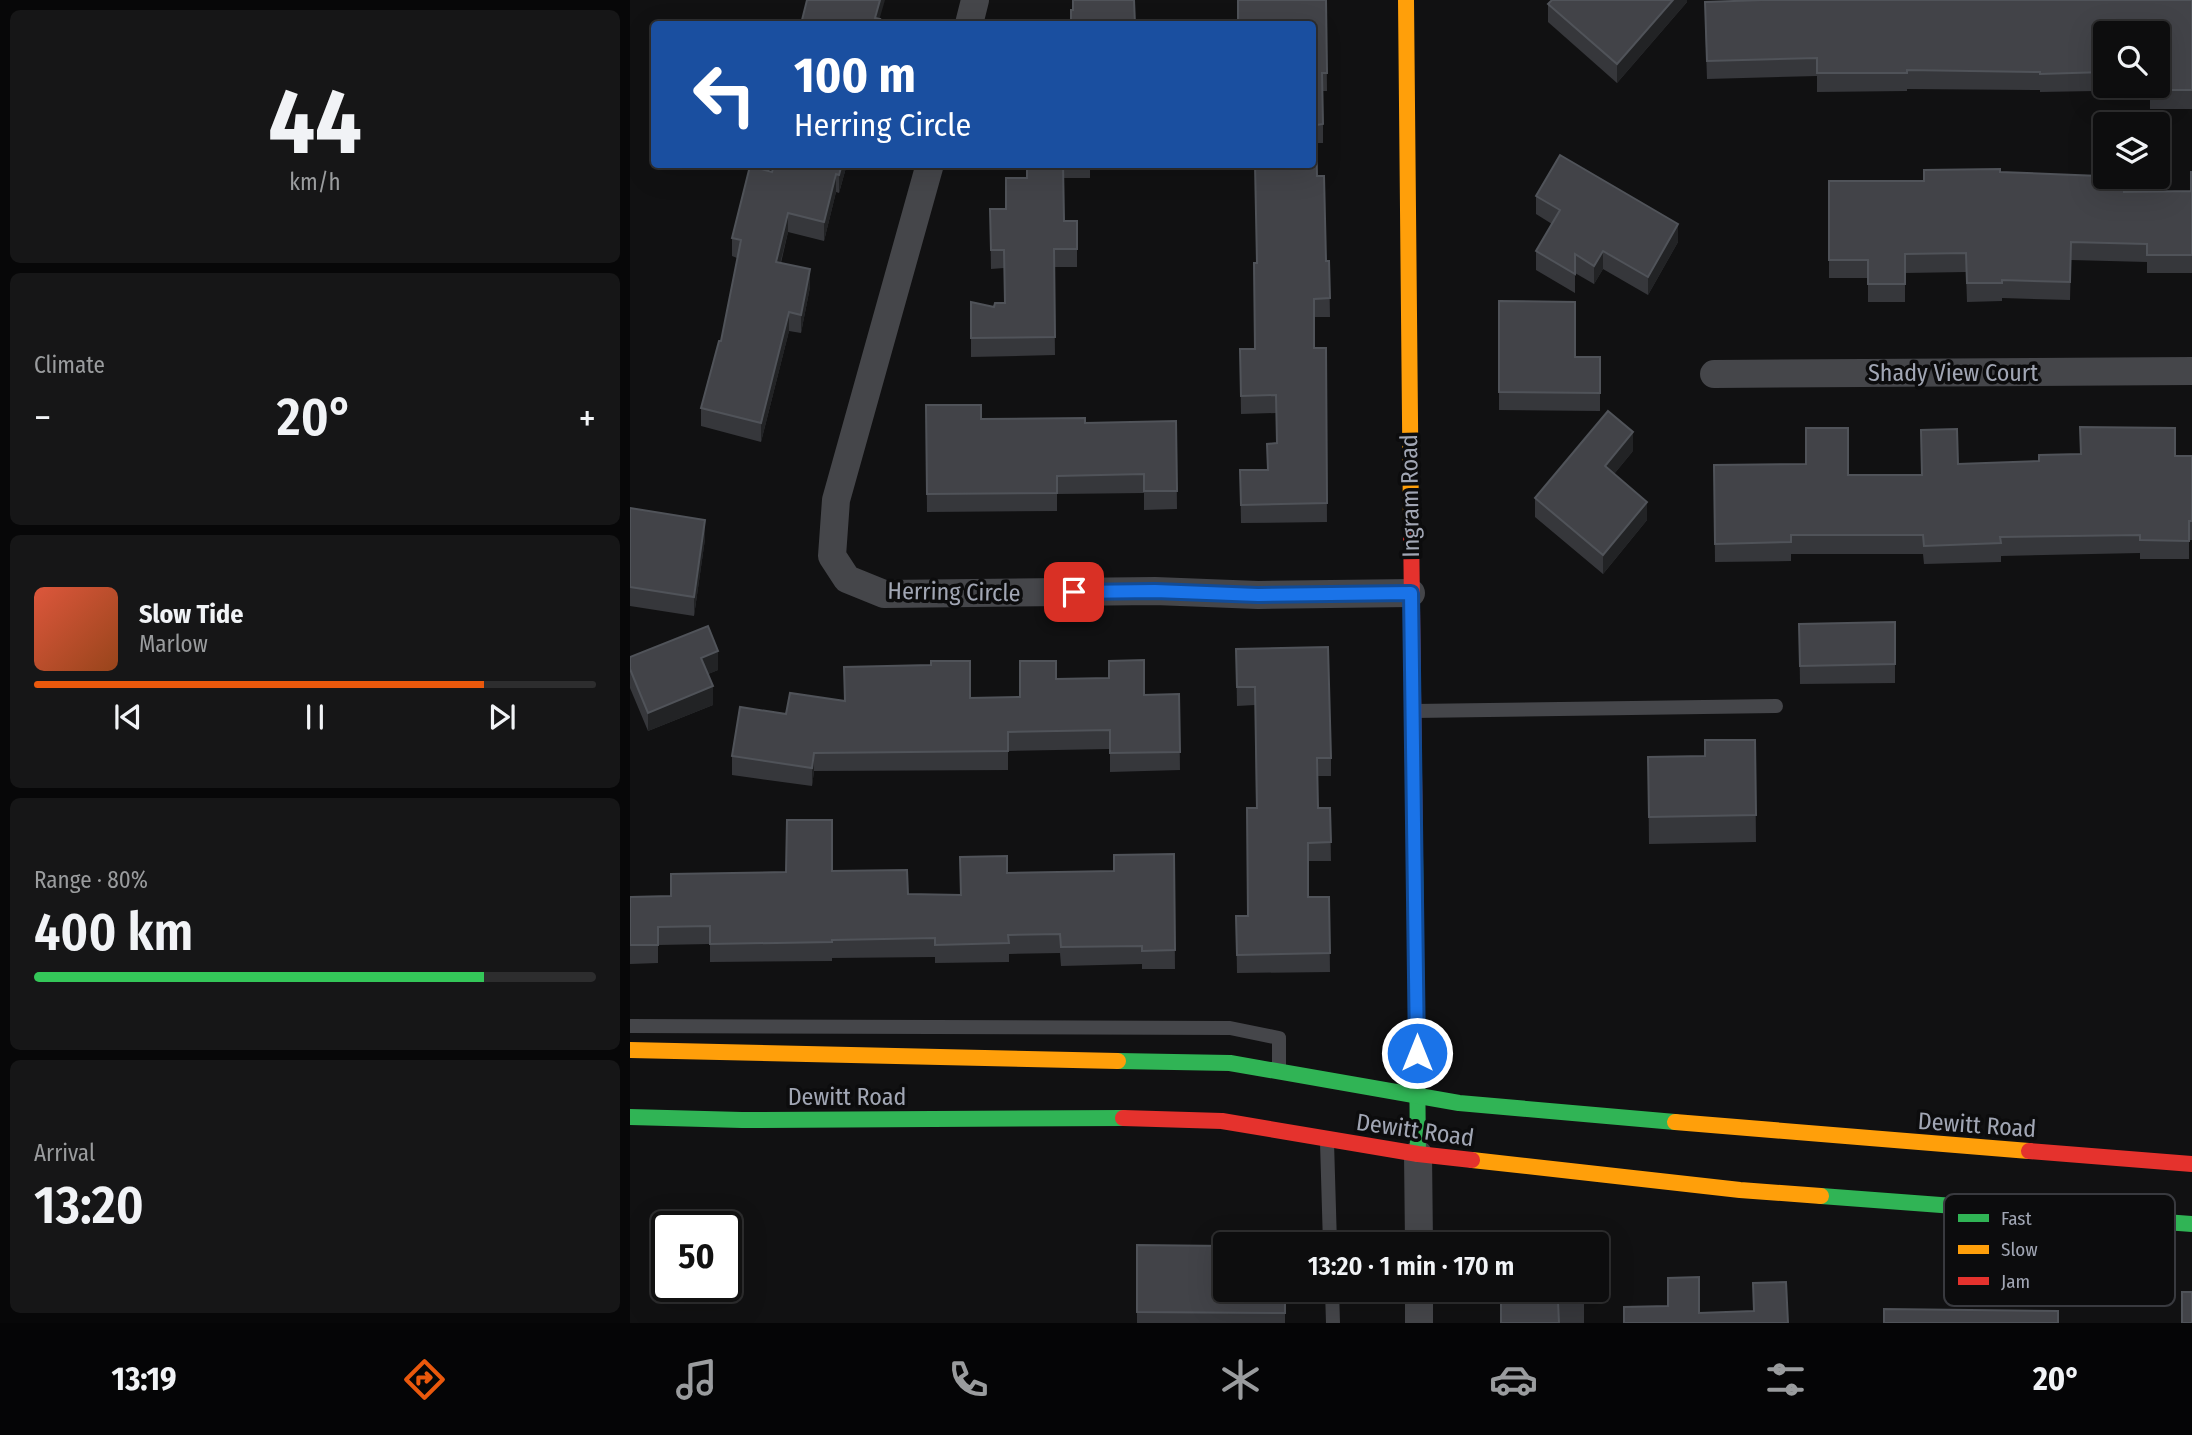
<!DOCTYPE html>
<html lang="en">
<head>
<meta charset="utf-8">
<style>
  :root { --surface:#0d0d0e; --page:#161617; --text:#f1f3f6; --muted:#9a9c9e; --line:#2d2d2e; --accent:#ea580c }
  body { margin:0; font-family:"Fira Sans Condensed",sans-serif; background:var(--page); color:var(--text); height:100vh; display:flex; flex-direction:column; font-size:26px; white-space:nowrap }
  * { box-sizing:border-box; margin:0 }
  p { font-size:23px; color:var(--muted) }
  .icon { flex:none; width:38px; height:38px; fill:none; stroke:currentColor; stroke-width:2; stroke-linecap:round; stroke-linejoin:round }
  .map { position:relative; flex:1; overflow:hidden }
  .drawer { display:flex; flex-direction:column; gap:10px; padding:10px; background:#070708; width:630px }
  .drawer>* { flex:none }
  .hud { position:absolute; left:21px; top:21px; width:665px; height:147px; border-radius:7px; box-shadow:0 7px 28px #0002,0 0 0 2px var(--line); background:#1a4fa0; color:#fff; overflow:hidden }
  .controls { position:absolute; left:1463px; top:21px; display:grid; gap:14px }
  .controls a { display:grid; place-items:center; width:77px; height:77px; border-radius:7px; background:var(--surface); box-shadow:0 7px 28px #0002,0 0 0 2px var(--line); font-size:35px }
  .speed { position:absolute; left:21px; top:1211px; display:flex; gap:14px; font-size:35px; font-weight:700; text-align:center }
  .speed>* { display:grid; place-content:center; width:91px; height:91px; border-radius:50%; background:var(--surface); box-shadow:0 7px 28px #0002,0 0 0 2px var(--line); line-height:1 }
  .speed .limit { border:4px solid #111; border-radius:10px; background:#fff; color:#111 }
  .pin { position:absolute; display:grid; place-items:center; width:60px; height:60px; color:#fff; margin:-30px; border-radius:14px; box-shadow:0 4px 10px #0006 }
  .me { position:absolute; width:77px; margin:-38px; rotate:0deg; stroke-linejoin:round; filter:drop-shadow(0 0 5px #0008) }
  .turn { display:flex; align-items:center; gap:24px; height:147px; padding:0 28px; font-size:32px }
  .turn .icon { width:91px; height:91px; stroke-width:2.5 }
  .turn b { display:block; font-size:49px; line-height:60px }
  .big { font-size:52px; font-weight:600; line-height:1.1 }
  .drawer .tile { flex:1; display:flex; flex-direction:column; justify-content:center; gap:10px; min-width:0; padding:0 24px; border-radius:10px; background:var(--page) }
  .drawer .dial { align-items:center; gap:0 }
  .dial b { font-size:91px; line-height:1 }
  .song { display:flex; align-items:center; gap:21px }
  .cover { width:84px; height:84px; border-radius:10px; background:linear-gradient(135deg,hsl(10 70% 55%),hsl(20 70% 35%)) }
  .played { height:7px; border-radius:4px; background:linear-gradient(90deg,var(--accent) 80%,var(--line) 80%) }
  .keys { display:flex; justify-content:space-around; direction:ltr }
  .heat { display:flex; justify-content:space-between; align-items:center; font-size:38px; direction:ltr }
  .charge { height:10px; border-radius:5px; background:linear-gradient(90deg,#34c759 80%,var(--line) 0) }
  .trip { position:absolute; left:583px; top:1232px; width:396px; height:70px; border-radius:7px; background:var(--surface); box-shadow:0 7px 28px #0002,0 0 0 2px var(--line); font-weight:600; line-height:70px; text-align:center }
  .tab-bar { display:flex; height:112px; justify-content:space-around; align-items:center; background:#050506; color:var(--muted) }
  .tab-bar .icon { width:49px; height:49px }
  .tab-bar .selected { color:var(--accent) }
  .tab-bar b { font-size:32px; color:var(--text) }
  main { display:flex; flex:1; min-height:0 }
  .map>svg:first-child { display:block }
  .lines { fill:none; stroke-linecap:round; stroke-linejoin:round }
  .lane { stroke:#45464a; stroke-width:14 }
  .street { stroke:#45464a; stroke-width:28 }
  .fast { stroke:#30b455; stroke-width:16 }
  .slow { stroke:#ff9f0a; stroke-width:16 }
  .jam { stroke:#e5322d; stroke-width:16 }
  .wall { fill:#36373b; fill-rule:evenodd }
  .shaded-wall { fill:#222325 }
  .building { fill:#424348; stroke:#505359; stroke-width:2 }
  .route-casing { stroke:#114b97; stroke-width:18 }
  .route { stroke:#1a73e8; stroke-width:12 }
  .labels { text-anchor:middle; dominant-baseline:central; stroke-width:7; stroke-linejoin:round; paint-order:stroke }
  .street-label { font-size:24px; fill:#a1a6b4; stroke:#0c0c0d }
  .key { fill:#0c0c0d; stroke:#393a3f; stroke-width:2 }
  .key-label { font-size:19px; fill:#a1a6b4 }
</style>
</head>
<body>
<main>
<section class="drawer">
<div class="tile dial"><b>44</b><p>km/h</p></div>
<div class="tile"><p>Climate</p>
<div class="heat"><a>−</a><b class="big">20°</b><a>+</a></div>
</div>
<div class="tile">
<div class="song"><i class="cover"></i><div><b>Slow Tide</b><p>Marlow</p></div></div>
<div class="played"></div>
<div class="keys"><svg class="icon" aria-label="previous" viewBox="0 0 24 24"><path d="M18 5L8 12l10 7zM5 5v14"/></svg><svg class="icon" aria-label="pause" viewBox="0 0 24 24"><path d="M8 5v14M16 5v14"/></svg><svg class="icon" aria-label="next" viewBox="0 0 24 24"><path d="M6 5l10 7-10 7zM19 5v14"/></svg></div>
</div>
<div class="tile"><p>Range · 80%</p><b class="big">400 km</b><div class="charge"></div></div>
<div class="tile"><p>Arrival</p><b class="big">13:20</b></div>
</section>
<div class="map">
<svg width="1562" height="1323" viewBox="0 0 1562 1323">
  <rect width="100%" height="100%" fill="#111112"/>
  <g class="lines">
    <g class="lane">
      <path d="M784 711 1146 706"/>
      <path d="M0 1026 600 1028 649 1038V1069"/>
      <path d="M697 1142 700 1244"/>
      <path d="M702 1290 703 1323"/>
    </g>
    <g class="street">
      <path d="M339 24 345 0"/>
      <path d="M300 164 206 500 202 556 217 579 254 594 525 591 628 595 781 593"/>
      <path d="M1084 374 1562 371"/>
      <path d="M788 1154 789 1244"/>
      <path d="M789 1290V1323"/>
    </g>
    <g class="fast">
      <path d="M785 855 788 1154"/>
      <path d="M488 1061 600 1063 829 1103 1045 1122"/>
      <path d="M0 1117 112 1120 493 1118"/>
      <path d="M1191 1196 1562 1224"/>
    </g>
    <g class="slow">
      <path d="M776 0 781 524"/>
      <path d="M0 1050 488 1061"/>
      <path d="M1045 1122 1399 1151"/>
      <path d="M842 1160 1110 1190 1191 1196"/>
    </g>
    <g class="jam">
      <path d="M781 524 785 855"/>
      <path d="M493 1118 592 1121 788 1154 842 1160"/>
      <path d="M1399 1151 1562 1164"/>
    </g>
  </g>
  <g class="wall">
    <path d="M696 0 697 91H693V143H686L687 176 696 261H699L700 317H684V348H696L697 522 611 523 610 470H637L647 443 646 413 611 414 610 349H625L626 263 682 164Z"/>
    <path d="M1057 0V2L987 83 918 22V4Z"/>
    <path d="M1562 0V109H1520V90L1410 92V90L1277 89V91L1187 92V76L1077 79 1075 20ZM1475 33H1528V86H1475Z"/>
    <path d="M217 164 209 193 206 192 194 241 158 232 151 263 180 287 171 333 159 331 131 442 71 426V408L91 341 107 258 102 256V238L142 172Z"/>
    <path d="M397 164H460V178H433L434 221H447V267H424L425 355 341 357V302L364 307 374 303V268L361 269 360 209H376L397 178Z"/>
    <path d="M1370 172 1494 192 1561 191 1562 172V273H1517V262L1441 260 1440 300 1372 298V301L1337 302 1336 272 1275 273V302H1238V278H1199V181H1294Z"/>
    <path d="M906 196 1048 242 1018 295 973 269 964 284 945 273V293L906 270V251L922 224 906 214Z"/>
    <path d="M869 301 945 357H970V411L869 410Z"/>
    <path d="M296 405 351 419 455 423 546 421 547 509 514 510V493L427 494V511L297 512Z"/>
    <path d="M1003 451 984 474 1017 520 973 574 905 517V498Z"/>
    <path d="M1545 456H1562V540H1559V559H1510V553L1371 556V562L1294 564 1293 554H1161V561L1085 562 1084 465 1176 464 1218 475H1291L1328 464Z"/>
    <path d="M0 508 75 539 64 616 0 606Z"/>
    <path d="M1265 622V683L1170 684 1169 624Z"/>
    <path d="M606 649 701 758V776H688V808H700L701 861H678V897H699L700 972 607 973 606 916H618L626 808 625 705 607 706Z"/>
    <path d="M0 657 88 670 78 674 83 705 18 731 0 688Z"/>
    <path d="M426 679 514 695 549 694 550 770 480 772V749L378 751V770L184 771 182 786 102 775V756L156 714 340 698 390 697Z"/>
    <path d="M1125 740 1126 842 1019 844 1018 757 1075 756Z"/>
    <path d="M544 854 545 969H512V964L431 966 430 953 379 954V962L305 963V957L202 958V961L80 962V944L28 945V963L0 964V897L41 896 202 871 278 894 331 895 377 873 484 871Z"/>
    <path d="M507 1245 655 1290V1323H507Z"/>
    <path d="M954 1290V1323H871Z"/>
  </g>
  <g class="shaded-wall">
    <path d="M250 0H255L248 24 245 18Z"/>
    <path d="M1043 0H1057V2L987 83V64Z"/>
    <path d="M212 164H217L209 193V175Z"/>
    <path d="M206 174V192L194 241V222Z"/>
    <path d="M158 213V232L146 280V262Z"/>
    <path d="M1048 224V242L1018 295V277Z"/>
    <path d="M973 251V269L964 284V266Z"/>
    <path d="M180 269V287L171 333V315Z"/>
    <path d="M159 312V331L131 442V423Z"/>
    <path d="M1003 432V451L975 485V466Z"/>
    <path d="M1017 502V520L973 574V555Z"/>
    <path d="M75 520V539L64 616V597Z"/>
    <path d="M88 651V670L71 677V658Z"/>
    <path d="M83 686V705L18 731V713Z"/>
    <path d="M184 753V771L182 786V768Z"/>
  </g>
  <g class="building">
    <path d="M177 0H250L245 18 250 19 248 24H171Z"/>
    <path d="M443 0H504L505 24H441V10H443Z"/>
    <path d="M608 0H696L697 73H692L693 124 686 125 687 176H694L696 261H699L700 298 684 299V348H696L697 503 611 505 610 470H638L637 444 647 443 646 395 611 396 610 349H625L624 263H627L625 164H682V24H608Z"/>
    <path d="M922 0H1043L987 64 918 4Z"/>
    <path d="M1132 0H1562V90H1520V86H1528V33H1475V72L1410 74V72L1277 70V73H1187V58L1077 61 1075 2Z"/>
    <path d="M930 155 1048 224 1018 277 973 251 964 266 945 254V274L906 251 930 210 906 196Z"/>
    <path d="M144 164H212L209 175 206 174 194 222 158 213 146 262 180 269 171 315 159 312 131 423 71 408 89 341H91L111 240 102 238 120 166 142 172Z"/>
    <path d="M397 164H433L434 221H447V249H424L425 337 341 338V302L364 307 365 303H375L374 250H361L360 209H376V178H397Z"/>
    <path d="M1370 169V172L1494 177V192L1561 191V172H1562V255H1517V244L1441 242 1440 282 1372 280V283H1337L1336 253 1275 254V284H1238V260H1199V181H1294V170Z"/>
    <path d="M869 301 945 302V357H970V393L869 392Z"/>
    <path d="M296 405H351V419L455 418V423L546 421 547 491H514V474L427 476V493L297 494Z"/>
    <path d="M978 411 1003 432 975 466 1017 502 973 555 905 498Z"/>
    <path d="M1450 427 1545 428V456H1562V521H1559V541L1510 540V535L1370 537 1371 543 1294 546 1293 535H1161V542L1085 544 1084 465 1176 464V428H1218V475H1292L1291 430 1327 429 1328 464 1409 461V455L1451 454Z"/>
    <path d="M0 508 75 520 64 597 0 587Z"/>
    <path d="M1265 622V664L1170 666 1169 624Z"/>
    <path d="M78 626 88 651 71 658 83 686 18 713 0 669V657Z"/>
    <path d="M698 647 701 758H687L688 808H700L701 842 678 843V897H699L700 953 607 955 606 916H618L617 808H627L625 687H607L606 649Z"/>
    <path d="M514 660V695L549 694 550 752 480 753V730L378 732V751L184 753 182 768 102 756 110 707 156 714 160 693 215 701 214 667 301 665V661H340V698L390 697V661H426V679L479 678V661Z"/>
    <path d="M1075 740H1125L1126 815 1019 817 1018 757 1075 756Z"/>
    <path d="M157 820H202V871L277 870 278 894 331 895 330 857 377 856V873L484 871V855L544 854 545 950 512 951V946L431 947 430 934 378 935 379 943 305 945V938L202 940V942L80 944V926L28 927V945H0V897L41 896V874L156 872Z"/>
    <path d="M507 1245 595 1246V1290H655V1313L507 1312Z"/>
    <path d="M1069 1277V1313L1124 1311 1123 1283 1156 1282 1158 1323H994V1307L1038 1306V1278Z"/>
    <path d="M871 1290H954V1302H928L929 1323H871Z"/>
    <rect x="1552" y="1292" width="10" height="31"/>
    <path d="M1254 1309 1428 1311V1323H1254Z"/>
  </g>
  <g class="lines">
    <g class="route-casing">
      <path id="route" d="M444 592 525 591 628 595 781 593 787 1053"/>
    </g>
    <use href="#route" class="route"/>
  </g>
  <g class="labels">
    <g class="street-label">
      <text x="1323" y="373">Shady View Court</text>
      <text transform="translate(780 496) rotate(-91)">Ingram Road</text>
      <text transform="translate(324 592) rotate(1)">Herring Circle</text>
      <text x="217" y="1097">Dewitt Road</text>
      <text transform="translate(1347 1125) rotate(4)">Dewitt Road</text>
      <text transform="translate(785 1130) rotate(8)">Dewitt Road</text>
    </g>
  </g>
  <rect x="1314" y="1194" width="231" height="112" rx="10" class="key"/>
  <rect x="1328" y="1214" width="31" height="8" fill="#30b455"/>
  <rect x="1328" y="1245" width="31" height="9" fill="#ff9f0a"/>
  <rect x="1328" y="1277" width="31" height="8" fill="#e5322d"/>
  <g class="key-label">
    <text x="1371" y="1225">Fast</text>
    <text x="1371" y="1256">Slow</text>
    <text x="1371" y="1288">Jam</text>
  </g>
</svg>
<div class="controls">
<a><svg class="icon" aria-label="search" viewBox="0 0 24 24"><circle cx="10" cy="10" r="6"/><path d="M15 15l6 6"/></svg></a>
<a><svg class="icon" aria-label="layers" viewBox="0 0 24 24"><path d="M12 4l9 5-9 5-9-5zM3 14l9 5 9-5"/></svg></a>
</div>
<div class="speed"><div class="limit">50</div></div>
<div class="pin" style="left:444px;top:592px;background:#d93025"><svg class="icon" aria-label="arrive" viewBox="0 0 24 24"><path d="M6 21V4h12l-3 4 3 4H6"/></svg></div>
<svg class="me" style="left:787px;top:1053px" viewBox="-20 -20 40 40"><circle r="17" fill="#1a73e8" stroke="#fff" stroke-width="3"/><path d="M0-11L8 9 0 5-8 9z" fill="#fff"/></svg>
<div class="trip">13:20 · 1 min · 170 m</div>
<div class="hud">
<div class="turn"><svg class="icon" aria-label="left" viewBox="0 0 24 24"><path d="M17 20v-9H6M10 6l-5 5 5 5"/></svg><div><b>100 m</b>Herring Circle</div></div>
</div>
</div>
</main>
<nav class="tab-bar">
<b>13:19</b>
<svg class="icon selected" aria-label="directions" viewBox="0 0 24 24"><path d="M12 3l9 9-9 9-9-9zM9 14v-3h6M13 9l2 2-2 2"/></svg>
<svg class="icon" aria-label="music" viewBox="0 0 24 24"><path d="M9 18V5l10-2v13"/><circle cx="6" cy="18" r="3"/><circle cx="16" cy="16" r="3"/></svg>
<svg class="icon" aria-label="phone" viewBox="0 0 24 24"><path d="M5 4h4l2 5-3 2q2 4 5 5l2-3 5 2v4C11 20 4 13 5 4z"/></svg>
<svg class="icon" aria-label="climate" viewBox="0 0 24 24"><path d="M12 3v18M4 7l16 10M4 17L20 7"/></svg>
<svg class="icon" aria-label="car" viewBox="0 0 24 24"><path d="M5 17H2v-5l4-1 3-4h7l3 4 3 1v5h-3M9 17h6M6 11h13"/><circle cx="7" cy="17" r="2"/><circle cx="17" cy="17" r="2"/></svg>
<svg class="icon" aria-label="filters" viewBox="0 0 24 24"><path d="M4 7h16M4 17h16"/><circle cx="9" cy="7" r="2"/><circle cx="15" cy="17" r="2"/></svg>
<b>20°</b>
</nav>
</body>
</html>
